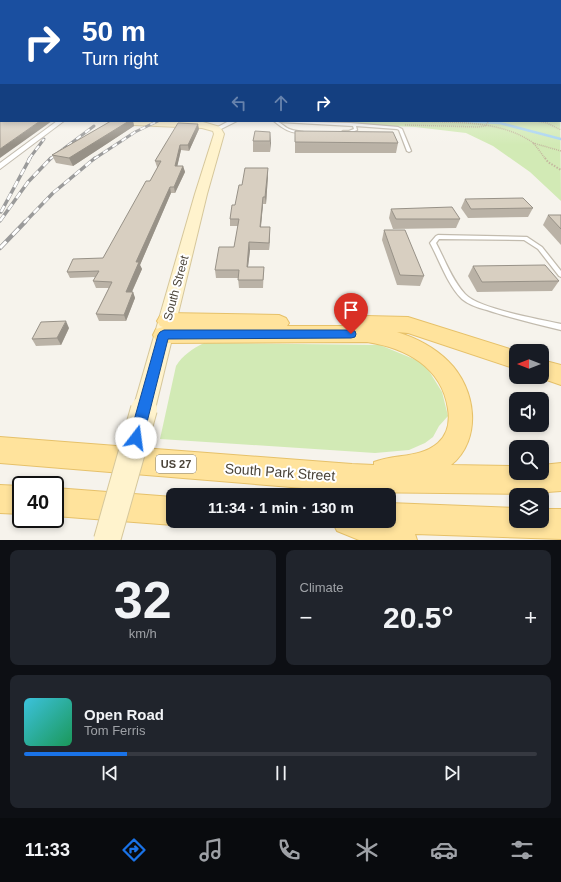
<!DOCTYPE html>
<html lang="en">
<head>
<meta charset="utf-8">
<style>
  :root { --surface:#171b24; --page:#20242c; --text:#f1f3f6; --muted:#9ea1a6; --line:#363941; --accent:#1a73e8 }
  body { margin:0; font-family:Helvetica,sans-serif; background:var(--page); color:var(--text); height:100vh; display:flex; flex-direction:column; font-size:15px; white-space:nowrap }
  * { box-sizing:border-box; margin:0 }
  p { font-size:13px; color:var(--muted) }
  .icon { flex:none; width:22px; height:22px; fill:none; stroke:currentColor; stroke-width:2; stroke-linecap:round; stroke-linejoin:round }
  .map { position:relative; height:540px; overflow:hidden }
  .details { display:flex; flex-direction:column; gap:10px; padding:10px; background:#0d0f14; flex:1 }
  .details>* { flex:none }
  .hud { position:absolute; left:0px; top:0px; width:561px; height:122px; box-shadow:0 2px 6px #0003; background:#1a4fa0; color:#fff; overflow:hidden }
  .needle { width:26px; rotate:270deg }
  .controls { position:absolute; left:509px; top:344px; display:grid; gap:8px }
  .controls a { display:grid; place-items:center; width:40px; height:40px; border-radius:8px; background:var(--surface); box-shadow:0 2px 6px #0003; font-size:20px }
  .speed { position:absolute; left:12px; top:476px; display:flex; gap:8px; font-size:20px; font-weight:700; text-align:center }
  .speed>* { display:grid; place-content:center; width:52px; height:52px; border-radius:50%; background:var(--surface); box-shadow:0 2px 6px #0003; line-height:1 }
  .speed .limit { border:2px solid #111; border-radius:6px; background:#fff; color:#111 }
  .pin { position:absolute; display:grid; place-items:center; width:34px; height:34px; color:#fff; margin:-41px -17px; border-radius:50% 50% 50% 0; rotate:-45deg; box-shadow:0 0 4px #0007 }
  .pin .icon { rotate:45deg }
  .me { position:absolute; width:44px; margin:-22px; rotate:15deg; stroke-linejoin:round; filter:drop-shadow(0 0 3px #0008) }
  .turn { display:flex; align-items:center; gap:14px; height:84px; padding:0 16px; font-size:18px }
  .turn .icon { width:52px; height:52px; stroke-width:2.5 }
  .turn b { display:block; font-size:28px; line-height:34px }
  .lanes { display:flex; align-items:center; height:38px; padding:0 16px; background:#0003; justify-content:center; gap:20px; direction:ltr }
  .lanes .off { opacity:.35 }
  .big { font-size:30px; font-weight:700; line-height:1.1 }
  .details .tile { flex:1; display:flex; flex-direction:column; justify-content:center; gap:6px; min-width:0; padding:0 14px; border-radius:8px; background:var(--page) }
  .details .dial { align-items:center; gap:0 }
  .dial b { font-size:52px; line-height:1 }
  .song { display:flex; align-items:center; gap:12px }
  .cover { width:48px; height:48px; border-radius:6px; background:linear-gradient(135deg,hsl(190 70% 55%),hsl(150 70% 35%)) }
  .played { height:4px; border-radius:2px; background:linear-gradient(90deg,var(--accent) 20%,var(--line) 20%) }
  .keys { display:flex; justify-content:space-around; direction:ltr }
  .heat { display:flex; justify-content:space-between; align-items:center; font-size:22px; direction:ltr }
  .details .tiles { flex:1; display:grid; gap:10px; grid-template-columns:1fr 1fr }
  .tile:last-child { grid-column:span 2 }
  .trip { position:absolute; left:166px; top:488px; width:230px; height:40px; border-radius:8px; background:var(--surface); box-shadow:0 2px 6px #0003; font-weight:700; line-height:40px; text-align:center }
  .tab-bar { display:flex; height:64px; justify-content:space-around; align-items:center; background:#090b0e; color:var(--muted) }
  .tab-bar .icon { width:28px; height:28px }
  .tab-bar .on { color:var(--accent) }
  .tab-bar b { font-size:18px; color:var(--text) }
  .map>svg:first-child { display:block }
  .green { fill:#d2eab5 }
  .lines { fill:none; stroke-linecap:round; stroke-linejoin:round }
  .stream { stroke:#a9d4f2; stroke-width:2.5 }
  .lane-casing { stroke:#c2bbae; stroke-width:2.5 }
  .street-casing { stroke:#c2bbae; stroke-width:2 }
  .secondary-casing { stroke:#d6c79b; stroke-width:2 }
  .primary-casing { stroke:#e6c16a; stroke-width:2 }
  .path-far1 { stroke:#c4b79f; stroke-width:1.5; stroke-dasharray:1 1; stroke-linecap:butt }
  .path { stroke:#c4b79f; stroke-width:2; stroke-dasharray:1.5 1.5; stroke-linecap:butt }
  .lane { fill:#fff; fill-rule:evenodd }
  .street { fill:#fff; fill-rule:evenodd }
  .secondary { fill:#fff3cd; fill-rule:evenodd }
  .primary { fill:#ffe39c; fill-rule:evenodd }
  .rail-far2-casing { stroke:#9a9a9a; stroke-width:3 }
  .rail-far1-casing { stroke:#9a9a9a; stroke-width:3.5 }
  .rail-casing { stroke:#9a9a9a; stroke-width:4.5 }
  .rail-far2 { stroke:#fff; stroke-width:2; stroke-dasharray:5.5; stroke-linecap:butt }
  .rail-far1 { stroke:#fff; stroke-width:2.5; stroke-dasharray:7; stroke-linecap:butt }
  .rail { stroke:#fff; stroke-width:3; stroke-dasharray:9; stroke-linecap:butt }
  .secondary-bridge-casing { stroke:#d6c79b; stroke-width:28; stroke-linecap:butt }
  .secondary-bridge { stroke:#fff3cd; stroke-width:26 }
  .wall { fill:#bab2a6 }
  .shaded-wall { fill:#979187 }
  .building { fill:#d8cfc1; stroke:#979187 }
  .route { fill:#1a73e8; stroke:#114b97 }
  .labels { text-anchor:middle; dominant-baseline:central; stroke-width:4; stroke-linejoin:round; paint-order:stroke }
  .shield { fill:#fff; stroke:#817c74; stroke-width:1 }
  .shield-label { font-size:11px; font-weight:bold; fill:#4b4439 }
  .street-label { font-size:12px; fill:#4b4439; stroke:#fff }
  .near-street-label { font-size:14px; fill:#4b4439; stroke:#fff }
</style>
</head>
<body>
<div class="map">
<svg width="561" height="540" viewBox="0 0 561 540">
  <rect width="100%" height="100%" fill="#f6f3ec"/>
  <g class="green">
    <path d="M560 98 561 201 530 172 493 146 466 133 415 127 281 121H560Z"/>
    <path d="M204 343 380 345 421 362 429 371 442 392 448 416 439 426 433 437 425 443 409 450 375 453 160 439 176 366C183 355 192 349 204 343Z"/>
  </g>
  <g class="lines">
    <path class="stream" d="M461 121 500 123 561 139"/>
    <g class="lane-casing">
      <g id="lane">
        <rect x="560" y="76" width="1" height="2"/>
        <rect x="560" y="82" width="1" height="2"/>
        <rect x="560" y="95" width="1" height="2"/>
        <path d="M274 121C280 121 284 127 289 129 294 131 299 131 303 132 292 135 282 128 274 121Z"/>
        <path d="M279 121 350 123 398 127 402 129 411 151 409 152 407 151 399 130 397 129 356 126 357 130C352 132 347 135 342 132L343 131H349L354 129 353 126 281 122Z"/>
        <path d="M438 235 527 237 542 247 561 271V277L559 276 538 249 524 240 439 239 436 243C445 260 452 280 465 294 479 309 539 319 561 324V330C536 324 511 318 487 310 479 308 469 305 462 299 448 286 439 259 430 243L436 236Z"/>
      </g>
    </g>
    <g class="street-casing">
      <g id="street">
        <rect x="560" y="72" width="1" height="2"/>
        <rect x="0" y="107" width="1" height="4"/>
        <path d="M57 121H64L0 169V163Z"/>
        <path d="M229 121H237L219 130 214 129Z"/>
      </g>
    </g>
    <g class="secondary-casing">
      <g id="secondary">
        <rect x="0" y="112" width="1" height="6"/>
        <path d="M107 121 203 122 220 127 224 134 207 194 155 409 152 416 144 420 136 416 133 409 195 194 214 134 213 131 202 128 112 124Z"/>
      </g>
    </g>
    <g class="primary-casing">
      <g id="primary">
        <path d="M167 313 279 315 286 318 289 323 287 326H357L356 324 359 319 366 316 408 317 516 351V369L408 333 397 332C416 338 434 347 448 361 476 388 483 439 451 465L516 466V473H542V465L561 463V491L521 494 352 492 0 463V437L352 464 374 465V462C395 454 421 458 438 443 448 434 450 421 448 409 442 367 406 348 367 342L163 343 156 341 153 335 156 329 163 327 160 326 157 321 160 316Z"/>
        <path d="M542 360 561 365V385L538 377H542Z"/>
        <path d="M0 485 21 486V514L0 513Z"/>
        <path d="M55 488 173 497V521H183L173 525 55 516Z"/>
        <path d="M389 503 516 508V521H542V509H561V539L415 534 417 540H359L337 531 332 521H389Z"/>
      </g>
    </g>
    <g class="path-far1">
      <path d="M412 121C451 123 498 119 532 142 537 146 541 154 546 159"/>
      <path d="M537 121 547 123 561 130"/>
      <path d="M405 125 478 127 485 126 489 121"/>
      <path d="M533 143 561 151"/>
    </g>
    <path class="path" d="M545 158 548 162 561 170"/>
    <use href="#lane" class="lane"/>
    <use href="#street" class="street"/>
    <use href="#secondary" class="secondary"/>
    <use href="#primary" class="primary"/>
    <g class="rail-far2-casing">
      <g id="rail-far2">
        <path d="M29 159 44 139"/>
        <path d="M50 159 94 126"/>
        <path d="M94 159 135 132 158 121"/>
      </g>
    </g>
    <g class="rail-far1-casing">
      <g id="rail-far1">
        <path d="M1 212 30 158"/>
        <path d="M0 221 28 182 51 158"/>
        <path d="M24 223 53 193 95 158"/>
      </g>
    </g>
    <g class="rail-casing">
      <path id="rail" d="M0 248 25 222"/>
    </g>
    <use href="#rail-far2" class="rail-far2"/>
    <use href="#rail-far1" class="rail-far1"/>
    <use href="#rail" class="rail"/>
    <g class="secondary-bridge-casing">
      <path id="secondary-bridge" d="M107 540 144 409"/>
    </g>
    <use href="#secondary-bridge" class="secondary-bridge"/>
  </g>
  <g class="wall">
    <rect x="0" y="69" width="1" height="6"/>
    <path d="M111 121H133L134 126 73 166 56 163 52 155Z"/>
    <path d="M199 129 189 151 181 150 177 166H183L185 172 175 193H171L140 265 142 269 132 292H133L135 298 126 321H99L96 314 109 288H96L93 281 95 277 70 278 67 272 103 258 150 181 158 167H157L155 161Z"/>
    <path d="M295 131 398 143 396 153H295Z"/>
    <path d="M270 132V152H253V141Z"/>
    <path d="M268 175 266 204H263L261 227 270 235 269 250H250L248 267H264L263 288H239L238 278H216L215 270 234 247 238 226H230V219L242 185Z"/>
    <path d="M465 199 533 208 528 217 468 218 461 208Z"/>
    <path d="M391 209 460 219 456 228 393 229 389 218Z"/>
    <path d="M548 215H561V245L543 225Z"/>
    <path d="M384 230 424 276 420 286 397 285 382 240Z"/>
    <path d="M473 266 559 281 552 291 477 292 468 276Z"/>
    <path d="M69 328 61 345 36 346 32 339Z"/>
  </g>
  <g class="shaded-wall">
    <path d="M40 121H52L0 158V149Z"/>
    <path d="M129 121H133L134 126 73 166 69 158Z"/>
    <path d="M198 124 199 129 189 151 188 145Z"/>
    <path d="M270 132 271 143 270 152Z"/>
    <path d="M180 145 181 150 176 172 175 166Z"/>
    <path d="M183 166 185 172 175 193 174 187Z"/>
    <path d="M268 168V175L266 204 265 197Z"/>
    <path d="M170 187 171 193 140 265 142 269 129 298 126 292 136 262Z"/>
    <path d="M263 197V204L260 235V227Z"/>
    <path d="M270 227V235L269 250V243Z"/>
    <path d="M249 242 250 250 247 275V267Z"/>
    <path d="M133 292 135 298 126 321 124 315Z"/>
    <path d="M66 321 69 328 61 345 57 338Z"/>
  </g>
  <g class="building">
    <path d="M0 117H1V121H40L0 149Z"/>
    <path d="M111 121H129L69 158 52 155Z"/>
    <path d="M178 123 198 124 188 145H180L175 166H183L174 187H170L136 262H139L126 292H133L124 315 96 314 112 282 93 281 99 271 67 272 73 259 103 258 146 181H150L161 161H155Z"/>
    <path d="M255 131 270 132V141H253Z"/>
    <path d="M295 131 393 132 398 143 295 142Z"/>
    <path d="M245 168H268L265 197H263L260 227H270L269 243 249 242 247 267H264L263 280H238L239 270H215L219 247H234L239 219H230L232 205H235L239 185H242Z"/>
    <path d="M523 198 533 208 471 209 465 199Z"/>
    <path d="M452 207 460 219H396L391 209Z"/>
    <path d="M548 215H561V229Z"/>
    <path d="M384 230H405L424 276 400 275Z"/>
    <path d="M545 265 559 281 482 282 473 266Z"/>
    <path d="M66 321 57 338 32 339 41 322Z"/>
  </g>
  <linearGradient id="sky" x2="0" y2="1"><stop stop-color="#8fc1ec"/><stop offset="0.48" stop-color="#fbfaf6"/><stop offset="1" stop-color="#fbfaf6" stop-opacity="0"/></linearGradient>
  <rect width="561" height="145" fill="url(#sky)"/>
  <path class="route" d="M164 330H351L355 331 356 334 355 337 351 338 168 339 143 438 141 443 136 445 131 443 129 438 158 335 160 332Z"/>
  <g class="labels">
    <rect class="shield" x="156" y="455" width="40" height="18" rx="3"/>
    <g class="shield-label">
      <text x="176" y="464">US 27</text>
    </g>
    <g class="street-label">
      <text transform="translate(176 288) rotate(-75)">South Street</text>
    </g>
    <g class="near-street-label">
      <text transform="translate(280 472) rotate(4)">South Park Street</text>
    </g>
  </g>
</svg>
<div class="controls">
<a><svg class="needle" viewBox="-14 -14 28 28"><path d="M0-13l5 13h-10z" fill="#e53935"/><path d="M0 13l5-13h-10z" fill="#9ea1a6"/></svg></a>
<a><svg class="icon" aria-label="sound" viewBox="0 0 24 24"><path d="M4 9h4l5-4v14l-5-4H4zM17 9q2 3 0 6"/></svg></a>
<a><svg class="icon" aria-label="search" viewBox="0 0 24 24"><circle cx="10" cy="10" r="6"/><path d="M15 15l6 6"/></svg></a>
<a><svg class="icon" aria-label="layers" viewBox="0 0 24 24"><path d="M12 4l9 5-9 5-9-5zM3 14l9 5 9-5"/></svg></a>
</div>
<div class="speed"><div class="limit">40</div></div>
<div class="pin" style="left:351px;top:334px;background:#d93025"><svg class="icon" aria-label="arrive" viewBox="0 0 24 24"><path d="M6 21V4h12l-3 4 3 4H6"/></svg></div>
<svg class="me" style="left:136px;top:438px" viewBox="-20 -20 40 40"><circle r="19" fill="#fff"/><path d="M0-13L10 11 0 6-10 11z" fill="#1a73e8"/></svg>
<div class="trip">11:34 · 1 min · 130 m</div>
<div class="hud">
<div class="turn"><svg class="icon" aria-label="right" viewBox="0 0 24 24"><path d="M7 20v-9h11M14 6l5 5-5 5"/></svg><div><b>50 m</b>Turn right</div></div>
<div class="lanes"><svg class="icon off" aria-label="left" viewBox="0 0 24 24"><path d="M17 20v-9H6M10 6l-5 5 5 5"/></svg><svg class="icon off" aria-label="ahead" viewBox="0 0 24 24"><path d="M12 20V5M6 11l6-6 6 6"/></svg><svg class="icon" aria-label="right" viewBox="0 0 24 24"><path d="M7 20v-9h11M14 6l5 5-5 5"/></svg></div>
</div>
</div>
<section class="details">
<div class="tiles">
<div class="tile dial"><b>32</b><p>km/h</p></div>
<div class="tile"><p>Climate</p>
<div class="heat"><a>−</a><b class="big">20.5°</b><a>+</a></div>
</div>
<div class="tile">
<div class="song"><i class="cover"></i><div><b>Open Road</b><p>Tom Ferris</p></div></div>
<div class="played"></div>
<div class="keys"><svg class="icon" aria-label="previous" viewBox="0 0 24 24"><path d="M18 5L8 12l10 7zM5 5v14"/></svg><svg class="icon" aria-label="pause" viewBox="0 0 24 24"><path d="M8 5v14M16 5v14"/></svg><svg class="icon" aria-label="next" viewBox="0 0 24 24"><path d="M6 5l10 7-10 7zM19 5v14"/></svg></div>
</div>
</div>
</section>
<nav class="tab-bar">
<b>11:33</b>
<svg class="icon on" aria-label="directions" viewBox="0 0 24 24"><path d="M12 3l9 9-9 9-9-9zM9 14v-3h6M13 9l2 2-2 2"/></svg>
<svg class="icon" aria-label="music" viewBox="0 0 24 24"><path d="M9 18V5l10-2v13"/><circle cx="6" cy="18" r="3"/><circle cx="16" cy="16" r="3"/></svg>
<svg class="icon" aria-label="phone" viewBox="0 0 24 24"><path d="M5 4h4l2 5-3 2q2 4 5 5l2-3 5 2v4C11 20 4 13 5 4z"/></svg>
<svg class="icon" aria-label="climate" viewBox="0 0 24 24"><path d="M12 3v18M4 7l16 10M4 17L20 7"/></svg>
<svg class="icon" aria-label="car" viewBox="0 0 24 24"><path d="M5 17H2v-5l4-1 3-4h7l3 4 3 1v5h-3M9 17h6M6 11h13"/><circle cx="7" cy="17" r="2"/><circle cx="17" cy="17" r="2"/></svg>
<svg class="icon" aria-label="filters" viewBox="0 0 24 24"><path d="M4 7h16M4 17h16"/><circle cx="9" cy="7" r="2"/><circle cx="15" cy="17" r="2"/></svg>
</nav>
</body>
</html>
